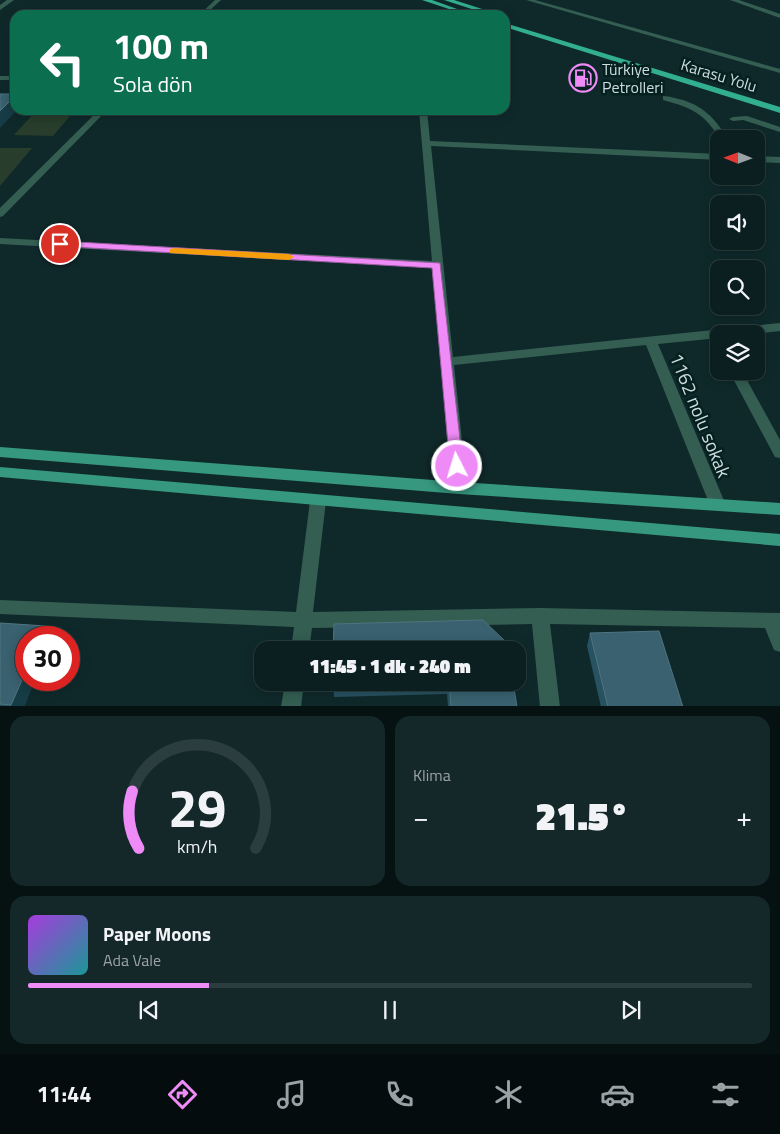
<!DOCTYPE html>
<html lang="tr">
<head>
<meta charset="utf-8">
<style>
  :root { --surface:#0b1f20; --page:#142729; --text:#f1f3f6; --muted:#9aa2a5; --line:#2b3d3e; --accent:#ef8bf7 }
  body { margin:0; font-family:"Titillium Web",sans-serif; background:var(--page); color:var(--text); height:100vh; display:flex; flex-direction:column; font-size:19px; white-space:nowrap }
  * { box-sizing:border-box; margin:0 }
  p { font-size:16px; color:var(--muted) }
  .icon { flex:none; width:28px; height:28px; fill:none; stroke:currentColor; stroke-width:2; stroke-linecap:round; stroke-linejoin:round }
  .map { position:relative; height:706px; overflow:hidden }
  .side { display:flex; flex-direction:column; gap:10px; padding:10px; background:#061112; flex:1 }
  .side>* { flex:none }
  .hud { position:absolute; left:10px; top:10px; width:500px; height:105px; border-radius:15px; box-shadow:0 2px 12px #0003,0 0 0 1px var(--line); background:#0b6e4f; color:#fff; overflow:hidden }
  .needle { width:32px; rotate:271deg }
  .buttons { position:absolute; left:710px; top:130px; display:grid; gap:10px }
  .buttons a { display:grid; place-items:center; width:55px; height:55px; border-radius:10px; background:var(--surface); box-shadow:0 2px 12px #0003,0 0 0 1px var(--line); font-size:25px }
  .speed { position:absolute; left:15px; top:626px; display:flex; gap:10px; font-size:25px; font-weight:700; text-align:center }
  .speed>* { display:grid; place-content:center; width:65px; height:65px; border-radius:50%; background:var(--surface); box-shadow:0 2px 12px #0003,0 0 0 1px var(--line); line-height:1 }
  .speed .limit { border:8px solid #d22; background:#fff; color:#111 }
  .pin { position:absolute; display:grid; place-items:center; width:42px; height:42px; color:#fff; margin:-21px; border:2px solid #fff; border-radius:50%; box-shadow:0 1px 5px #0007 }
  .me { position:absolute; width:55px; margin:-28px; rotate:355deg; stroke-linejoin:round; filter:drop-shadow(0 0 4px #0008) }
  .turn { display:flex; align-items:center; gap:18px; height:105px; padding:0 20px; font-size:22px }
  .turn .icon { width:65px; height:65px; stroke-width:2.5 }
  .turn b { display:block; font-size:35px; line-height:42px }
  .big { font-size:38px; font-weight:800; line-height:1.1 }
  .side .widget { flex:1; display:flex; flex-direction:column; justify-content:center; gap:8px; min-width:0; padding:0 18px; border-radius:15px; background:var(--page) }
  .side .dial { align-items:center; gap:0 }
  .dial svg { height:130px; overflow:visible; fill:none; stroke:var(--line); stroke-width:7; stroke-linecap:round; text-anchor:middle }
  .dial text { fill:var(--text); stroke:none }
  .song { display:flex; align-items:center; gap:15px }
  .cover { width:60px; height:60px; border-radius:8px; background:linear-gradient(135deg,hsl(280 70% 55%),hsl(180 70% 35%)) }
  .played { height:5px; border-radius:2px; background:linear-gradient(90deg,var(--accent) 25%,var(--line) 25%) }
  .keys { display:flex; justify-content:space-around; direction:ltr }
  .heat { display:flex; justify-content:space-between; align-items:center; font-size:28px; direction:ltr }
  .side .tiles { flex:1; display:grid; gap:10px; grid-template-columns:1fr 1fr }
  .widget:last-child { grid-column:span 2 }
  .trip { position:absolute; left:254px; top:641px; width:272px; height:50px; border-radius:15px; background:var(--surface); box-shadow:0 2px 12px #0003,0 0 0 1px var(--line); font-weight:800; line-height:50px; text-align:center }
  .tab-bar { display:flex; height:80px; justify-content:space-around; align-items:center; background:#040c0d; color:var(--muted) }
  .tab-bar .icon { width:35px; height:35px }
  .tab-bar .selected { color:var(--accent) }
  .tab-bar b { font-size:22px; color:var(--text) }
  .map>svg:first-child { display:block }
  .green { fill:#283d2b }
  .lines { fill:none; stroke-linecap:round; stroke-linejoin:round }
  .minor { fill:#345e52; fill-rule:evenodd }
  .major { fill:#36987f; fill-rule:evenodd }
  .highway { fill:#32ae91; fill-rule:evenodd }
  .wall { fill:#275261 }
  .shaded-wall { fill:#163c46 }
  .building { fill:#39616f; stroke:#507480 }
  .route { fill:#ef8bf7; stroke:#9b5aa1 }
  .slow { fill:#f59e0b }
  .labels { text-anchor:middle; dominant-baseline:central; stroke-width:5; stroke-linejoin:round; paint-order:stroke }
  .far-poi-label { font-size:16px; fill:#cddcdd; stroke:#052020; text-anchor:start }
  .far-street-label { font-size:16px; fill:#cddcdd; stroke:#052020 }
  .street-label { font-size:19px; fill:#cddcdd; stroke:#052020 }
</style>
</head>
<body>
<div class="map">
<svg width="780" height="707" viewBox="0 0 780 707">
  <rect width="100%" height="100%" fill="#0f292a"/>
  <g class="green">
    <path d="M37 110 71 111 75 110 53 136 14 135Z"/>
    <path d="M0 148H32L0 186Z"/>
  </g>
  <g class="lines">
    <g class="minor">
      <path d="M7 0H14L0 10V5Z"/>
      <path d="M215 0H221L208 12 418 13 421 15H199Z"/>
      <path d="M526 0H535L780 69V73Z"/>
      <path d="M730 0H739L780 14V18Z"/>
      <rect x="0" y="76" width="15" height="4"/>
      <path d="M663 96C670 96 677 99 683 100 705 107 716 120 728 139H720C704 113 692 108 663 100Z"/>
      <path d="M99 110H107L3 216 0 217V208Z"/>
      <path d="M419 110H427L430 141 719 154V160L431 146 453 357 780 323V331L754 334H719V338L658 344 725 503 722 507 717 509 712 507 709 503 646 345 454 365 467 488 464 492 459 494 454 492 451 488 433 268 0 244V238L432 261Z"/>
      <path d="M747 116 780 127V132L743 120 733 121 729 119 733 117Z"/>
      <path d="M756 156 780 157V163L756 162Z"/>
      <path d="M729 371H742L780 440V458L775 457Z"/>
      <path d="M318 495 323 497 326 501 313 612 540 608 780 613V652L774 650 765 628 550 624 560 707H540L532 624 312 628 309 650H291L294 627 0 614V600L296 612 310 501 313 497Z"/>
      <path d="M285 682H304L301 707H281Z"/>
    </g>
    <g class="major">
      <path d="M0 447 459 482 780 503V515L459 494 0 457Z"/>
      <path d="M0 467 780 534V546L0 477Z"/>
    </g>
    <g class="highway">
      <path d="M422 0H432L460 10 455 11Z"/>
      <path d="M444 0H454L501 15H490Z"/>
      <path d="M505 23 780 107V113L505 27Z"/>
    </g>
  </g>
  <g class="wall">
    <path d="M0 623 46 626 51 638H26V680H35L24 707H0Z"/>
    <path d="M590 633 683 707H601L587 646Z"/>
    <path d="M333 682H513L517 707H448L447 694 334 697Z"/>
  </g>
  <g class="shaded-wall">
    <path d="M15 96V110H17L0 128V111Z"/>
    <path d="M46 626 51 638H41Z"/>
    <path d="M26 671V680H35L24 707H12L11 705Z"/>
  </g>
  <g class="building">
    <path d="M0 94H15V96L0 111Z"/>
    <path d="M483 620 506 642 508 650H333L334 624Z"/>
    <path d="M0 623 46 626 41 638H26V671L11 705 0 704Z"/>
    <path d="M659 631 683 707H608L590 633Z"/>
    <path d="M449 682H513L517 707H451Z"/>
  </g>
  <path class="route" d="M60 241 440 263 463 466 457 471 450 466 432 268 56 246 55 244Z"/>
  <path class="slow" d="M174 248 289 254 294 257 289 260 170 253V249Z"/>
  <defs>
    <g id="fuel-ring" transform="scale(1.4375)"><circle r="9.5" fill="#052020" stroke="#ef8bf7" stroke-width="1.5"/><path d="M-5.5-6h7V0h2V4h1.3V-2.5L3-4.5l.8-.8L6-3V5H2.5V1h-1V6h-7ZM-4.2-4.7v3.2H.2V-4.7Z" fill="#ef8bf7"/></g>
  </defs>
  <g fill-rule="evenodd">
    <use href="#fuel-ring" x="583" y="78"/>
  </g>
  <g class="labels">
    <g class="far-poi-label">
      <text x="602" y="69">Türkiye<tspan x="602" dy="18">Petrolleri</tspan></text>
    </g>
    <g class="far-street-label">
      <text transform="translate(719 75) rotate(17)">Karasu Yolu</text>
    </g>
    <g class="street-label">
      <text transform="translate(701 415) rotate(68)">1162 nolu sokak</text>
    </g>
  </g>
</svg>
<div class="buttons">
<a><svg class="needle" viewBox="-14 -14 28 28"><path d="M0-13l5 13h-10z" fill="#e53935"/><path d="M0 13l5-13h-10z" fill="#9aa2a5"/></svg></a>
<a><svg class="icon" aria-label="sound" viewBox="0 0 24 24"><path d="M4 9h4l5-4v14l-5-4H4zM17 9q2 3 0 6"/></svg></a>
<a><svg class="icon" aria-label="search" viewBox="0 0 24 24"><circle cx="10" cy="10" r="6"/><path d="M15 15l6 6"/></svg></a>
<a><svg class="icon" aria-label="layers" viewBox="0 0 24 24"><path d="M12 4l9 5-9 5-9-5zM3 14l9 5 9-5"/></svg></a>
</div>
<div class="speed"><div class="limit">30</div></div>
<div class="pin" style="left:60px;top:244px;background:#d93025"><svg class="icon" aria-label="arrive" viewBox="0 0 24 24"><path d="M6 21V4h12l-3 4 3 4H6"/></svg></div>
<svg class="me" style="left:457px;top:466px" viewBox="-20 -20 40 40"><circle r="17" fill="#ef8bf7" stroke="#fff" stroke-width="3"/><path d="M0-11L8 9 0 5-8 9z" fill="#fff"/></svg>
<div class="trip">11:45 · 1 dk · 240 m</div>
<div class="hud">
<div class="turn"><svg class="icon" aria-label="left" viewBox="0 0 24 24"><path d="M17 20v-9H6M10 6l-5 5 5 5"/></svg><div><b>100 m</b>Sola dön</div></div>
</div>
</div>
<section class="side">
<div class="tiles">
<div class="widget dial"><svg viewBox="0 0 100 80">
<path d="M14 69A42 42 0 1 1 86 69"/>
<path d="M14 69A42 42 0 0 1 10 34" stroke="#ef8bf7"/>
<text x="50" y="56" font-size="32" font-weight="700">29</text>
<text x="50" y="72" font-size="11">km/h</text>
</svg></div>
<div class="widget"><p>Klima</p>
<div class="heat"><a>−</a><b class="big">21.5°</b><a>+</a></div>
</div>
<div class="widget">
<div class="song"><i class="cover"></i><div><b>Paper Moons</b><p>Ada Vale</p></div></div>
<div class="played"></div>
<div class="keys"><svg class="icon" aria-label="previous" viewBox="0 0 24 24"><path d="M18 5L8 12l10 7zM5 5v14"/></svg><svg class="icon" aria-label="pause" viewBox="0 0 24 24"><path d="M8 5v14M16 5v14"/></svg><svg class="icon" aria-label="next" viewBox="0 0 24 24"><path d="M6 5l10 7-10 7zM19 5v14"/></svg></div>
</div>
</div>
</section>
<nav class="tab-bar">
<b>11:44</b>
<svg class="icon selected" aria-label="directions" viewBox="0 0 24 24"><path d="M12 3l9 9-9 9-9-9zM9 14v-3h6M13 9l2 2-2 2"/></svg>
<svg class="icon" aria-label="music" viewBox="0 0 24 24"><path d="M9 18V5l10-2v13"/><circle cx="6" cy="18" r="3"/><circle cx="16" cy="16" r="3"/></svg>
<svg class="icon" aria-label="phone" viewBox="0 0 24 24"><path d="M5 4h4l2 5-3 2q2 4 5 5l2-3 5 2v4C11 20 4 13 5 4z"/></svg>
<svg class="icon" aria-label="climate" viewBox="0 0 24 24"><path d="M12 3v18M4 7l16 10M4 17L20 7"/></svg>
<svg class="icon" aria-label="car" viewBox="0 0 24 24"><path d="M5 17H2v-5l4-1 3-4h7l3 4 3 1v5h-3M9 17h6M6 11h13"/><circle cx="7" cy="17" r="2"/><circle cx="17" cy="17" r="2"/></svg>
<svg class="icon" aria-label="filters" viewBox="0 0 24 24"><path d="M4 7h16M4 17h16"/><circle cx="9" cy="7" r="2"/><circle cx="15" cy="17" r="2"/></svg>
</nav>
</body>
</html>
